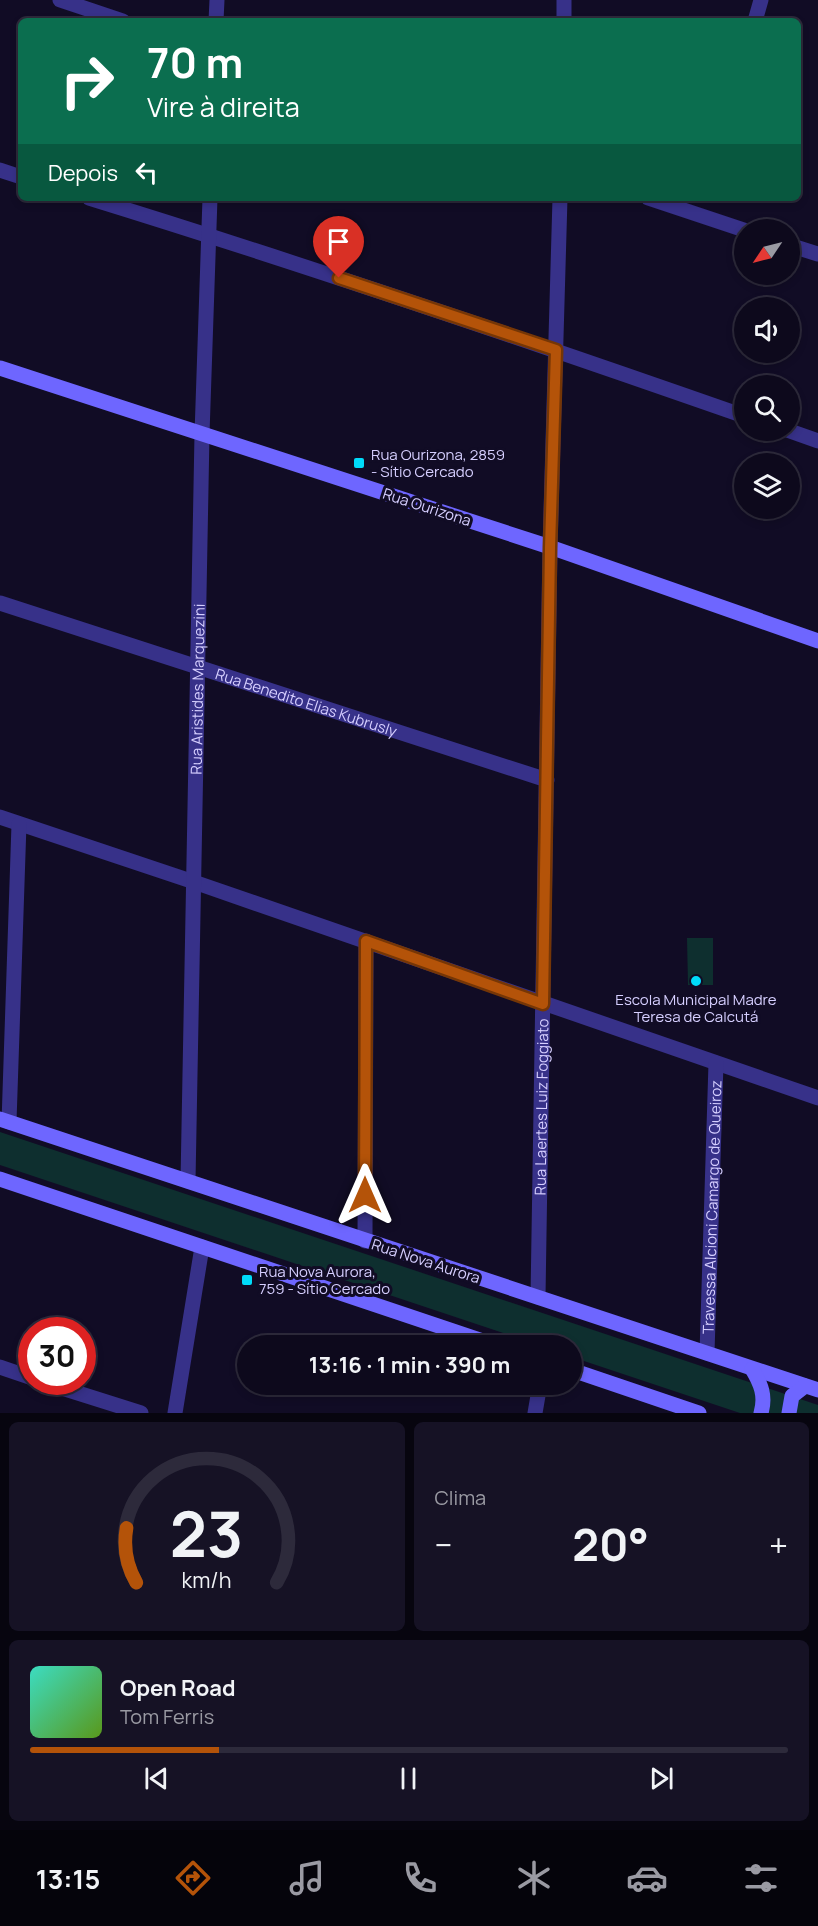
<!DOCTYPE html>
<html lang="pt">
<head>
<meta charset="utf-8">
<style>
  :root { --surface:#0d091c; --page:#161225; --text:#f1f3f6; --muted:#9a9aa3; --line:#2d2a3b; --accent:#b45309 }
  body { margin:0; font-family:Manrope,sans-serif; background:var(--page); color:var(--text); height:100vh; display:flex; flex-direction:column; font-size:22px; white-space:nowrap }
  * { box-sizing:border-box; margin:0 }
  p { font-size:20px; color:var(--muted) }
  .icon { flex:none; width:33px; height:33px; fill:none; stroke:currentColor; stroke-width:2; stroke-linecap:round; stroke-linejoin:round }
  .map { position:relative; height:1413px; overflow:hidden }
  .details { display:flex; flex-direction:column; gap:9px; padding:9px; background:#07050f; flex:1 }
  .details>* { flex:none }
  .top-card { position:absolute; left:18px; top:18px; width:783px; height:183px; border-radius:9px; box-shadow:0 3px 9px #0003,0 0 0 2px var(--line); background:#0b6e4f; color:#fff; overflow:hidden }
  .needle { width:39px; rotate:235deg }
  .fabs { position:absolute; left:734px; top:219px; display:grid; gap:12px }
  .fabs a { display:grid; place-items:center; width:66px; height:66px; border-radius:50%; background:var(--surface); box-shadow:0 3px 9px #0003,0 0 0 2px var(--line); font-size:30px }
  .speed { position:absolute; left:18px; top:1317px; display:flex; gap:12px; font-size:30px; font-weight:700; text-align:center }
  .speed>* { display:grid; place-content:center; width:78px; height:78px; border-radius:50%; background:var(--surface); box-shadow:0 3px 9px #0003,0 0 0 2px var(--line); line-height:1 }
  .speed .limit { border:9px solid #d22; background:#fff; color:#111 }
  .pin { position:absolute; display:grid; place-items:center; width:51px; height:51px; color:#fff; margin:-62px -26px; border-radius:50% 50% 50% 0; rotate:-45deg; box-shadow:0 0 6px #0007 }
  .pin .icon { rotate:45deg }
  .me { position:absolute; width:66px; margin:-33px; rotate:0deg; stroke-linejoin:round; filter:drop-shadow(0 0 4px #0008) }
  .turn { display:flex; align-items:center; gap:21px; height:126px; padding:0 30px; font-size:27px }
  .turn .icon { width:78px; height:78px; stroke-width:2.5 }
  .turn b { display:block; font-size:42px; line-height:51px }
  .then { display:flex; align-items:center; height:57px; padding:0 30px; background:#0003; gap:12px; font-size:22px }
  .big { font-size:45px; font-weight:700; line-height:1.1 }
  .details .tile { flex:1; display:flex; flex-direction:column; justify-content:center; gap:9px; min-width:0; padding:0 21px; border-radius:9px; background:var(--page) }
  .details .dial { align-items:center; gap:0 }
  .dial svg { height:156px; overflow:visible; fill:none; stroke:var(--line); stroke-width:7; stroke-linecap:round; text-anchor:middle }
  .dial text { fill:var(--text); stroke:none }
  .song { display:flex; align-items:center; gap:18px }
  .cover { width:72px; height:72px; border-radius:9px; background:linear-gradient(135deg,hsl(170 70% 55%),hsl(90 70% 35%)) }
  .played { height:6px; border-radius:3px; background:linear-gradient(90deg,var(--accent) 25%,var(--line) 25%) }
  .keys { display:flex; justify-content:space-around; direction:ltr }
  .heat { display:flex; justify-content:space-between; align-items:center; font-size:33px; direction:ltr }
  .details .tiles { flex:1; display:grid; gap:9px; grid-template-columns:1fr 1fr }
  .tile:last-child { grid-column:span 2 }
  .trip { position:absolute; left:237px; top:1335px; width:345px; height:60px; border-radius:30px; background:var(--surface); box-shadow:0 3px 9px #0003,0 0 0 2px var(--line); font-weight:700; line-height:60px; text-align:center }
  .dock { display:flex; height:96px; justify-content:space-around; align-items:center; background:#05040b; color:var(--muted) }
  .dock .icon { width:42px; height:42px }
  .dock .selected { color:var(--accent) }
  .dock b { font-size:27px; color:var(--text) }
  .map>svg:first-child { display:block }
  .green { fill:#0e2f2f }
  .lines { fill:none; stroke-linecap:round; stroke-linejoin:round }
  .street { stroke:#373189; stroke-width:15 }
  .secondary { stroke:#6e66ff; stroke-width:15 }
  .route-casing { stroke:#753606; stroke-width:15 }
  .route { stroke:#b45309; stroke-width:10 }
  .poi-dot { fill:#00dbfa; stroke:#110c25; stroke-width:2 }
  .labels { text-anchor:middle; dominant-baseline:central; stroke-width:6; stroke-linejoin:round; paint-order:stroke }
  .poi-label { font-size:15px; fill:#d6cfff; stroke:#110c25; text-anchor:start }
  .street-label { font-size:15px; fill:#d6cfff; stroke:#110c25 }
</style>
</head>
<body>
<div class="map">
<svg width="818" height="1413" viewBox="0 0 818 1413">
  <rect width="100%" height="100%" fill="#110c25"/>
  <g class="green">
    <path d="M687 938H713V985H688Z"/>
    <path d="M0 1132 818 1405V1413H740L572 1357V1346L539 1345 0 1165Z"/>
  </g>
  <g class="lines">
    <g class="street">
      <path d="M60 0 123 21"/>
      <path d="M564 0V21"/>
      <path d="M216 21 217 0"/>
      <path d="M755 21 761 0"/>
      <path d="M0 170 21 177"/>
      <path d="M89 198C309 266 527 340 744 416"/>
      <path d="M648 198 744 230"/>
      <path d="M789 245 818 254"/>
      <path d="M787 430 818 441"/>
      <path id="s1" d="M0 603 547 780"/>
      <path d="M0 817 194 882 818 1098"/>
      <path d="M9 1122 19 824"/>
      <path id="s2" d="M188 1181 202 434 210 198"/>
      <path d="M365 1241 366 941"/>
      <path id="s3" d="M538 1297 550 547 560 198"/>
      <path id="s4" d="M707 1353 716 1063"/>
      <path d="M0 1367 32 1378"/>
      <path d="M43 1382 141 1413"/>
      <path d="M175 1413 202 1247"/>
      <path d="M535 1413 540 1384"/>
    </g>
    <g class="secondary">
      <path d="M0 368 550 547 818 641"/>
      <path d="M0 1119 818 1390"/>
      <path d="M0 1179 498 1346"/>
      <path d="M752 1369C761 1384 766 1396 761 1413"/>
      <path d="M572 1370 699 1413"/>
      <path d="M789 1413 792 1396 805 1386"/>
    </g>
  </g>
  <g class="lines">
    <g class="route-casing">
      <path id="route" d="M339 278 556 350 550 548 543 1004 366 941 365 1195"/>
    </g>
    <use href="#route" class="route"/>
  </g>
  <g class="poi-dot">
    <rect x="353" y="457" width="12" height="12" rx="3"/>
    <circle cx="696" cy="981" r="6"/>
    <rect x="241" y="1274" width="12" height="12" rx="3"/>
  </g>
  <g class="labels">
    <g class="poi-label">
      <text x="371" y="454">Rua Ourizona, 2859<tspan x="371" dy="17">- Sítio Cercado</tspan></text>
      <text x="696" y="999" text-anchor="middle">Escola Municipal Madre<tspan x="696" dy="17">Teresa de Calcutá</tspan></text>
      <text x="259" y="1271">Rua Nova Aurora,<tspan x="259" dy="17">759 - Sítio Cercado</tspan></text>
    </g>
    <g class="street-label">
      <text transform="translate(427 507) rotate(18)">Rua Ourizona</text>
      <text stroke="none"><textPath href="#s2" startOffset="492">Rua Aristides Marquezini</textPath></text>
      <text stroke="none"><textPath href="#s1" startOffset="322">Rua Benedito Elias Kubrusly</textPath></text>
      <text stroke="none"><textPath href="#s3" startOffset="190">Rua Laertes Luiz Foggiato</textPath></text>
      <text stroke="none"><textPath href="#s4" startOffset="146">Travessa Alcioni Camargo de Queiroz</textPath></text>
      <text transform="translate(426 1261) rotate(18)">Rua Nova Aurora</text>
    </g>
  </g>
</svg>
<div class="fabs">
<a><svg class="needle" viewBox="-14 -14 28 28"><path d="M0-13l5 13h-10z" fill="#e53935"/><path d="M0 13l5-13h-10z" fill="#9a9aa3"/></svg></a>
<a><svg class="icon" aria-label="sound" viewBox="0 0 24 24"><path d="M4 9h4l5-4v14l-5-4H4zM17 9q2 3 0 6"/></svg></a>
<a><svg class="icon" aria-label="search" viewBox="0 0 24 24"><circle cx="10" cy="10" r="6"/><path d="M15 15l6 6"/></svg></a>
<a><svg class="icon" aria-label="layers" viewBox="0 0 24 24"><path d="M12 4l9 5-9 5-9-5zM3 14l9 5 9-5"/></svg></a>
</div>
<div class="speed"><div class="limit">30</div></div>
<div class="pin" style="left:339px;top:278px;background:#d93025"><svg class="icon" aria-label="arrive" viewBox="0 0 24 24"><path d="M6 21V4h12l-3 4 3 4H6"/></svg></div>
<svg class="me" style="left:365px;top:1195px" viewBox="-20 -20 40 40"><path d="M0-17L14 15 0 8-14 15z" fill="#b45309" stroke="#fff" stroke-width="4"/></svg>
<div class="trip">13:16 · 1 min · 390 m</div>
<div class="top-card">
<div class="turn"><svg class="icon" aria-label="right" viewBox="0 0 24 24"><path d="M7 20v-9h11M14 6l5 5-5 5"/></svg><div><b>70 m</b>Vire à direita</div></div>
<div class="then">Depois<svg class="icon" aria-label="left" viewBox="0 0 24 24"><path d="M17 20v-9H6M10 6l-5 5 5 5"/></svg></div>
</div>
</div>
<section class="details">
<div class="tiles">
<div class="tile dial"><svg viewBox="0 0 100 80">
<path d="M14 69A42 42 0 1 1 86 69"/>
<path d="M14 69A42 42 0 0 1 9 41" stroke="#b45309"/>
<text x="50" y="56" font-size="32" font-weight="700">23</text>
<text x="50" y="72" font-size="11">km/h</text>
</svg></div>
<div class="tile"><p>Clima</p>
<div class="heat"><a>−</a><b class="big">20°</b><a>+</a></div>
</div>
<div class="tile">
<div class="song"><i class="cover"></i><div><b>Open Road</b><p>Tom Ferris</p></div></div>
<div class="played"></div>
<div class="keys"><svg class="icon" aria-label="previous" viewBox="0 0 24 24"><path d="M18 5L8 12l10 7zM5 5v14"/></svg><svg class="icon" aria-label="pause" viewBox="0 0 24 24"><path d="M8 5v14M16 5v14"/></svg><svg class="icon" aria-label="next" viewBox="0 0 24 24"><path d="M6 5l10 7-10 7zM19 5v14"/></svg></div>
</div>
</div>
</section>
<nav class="dock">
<b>13:15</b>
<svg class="icon selected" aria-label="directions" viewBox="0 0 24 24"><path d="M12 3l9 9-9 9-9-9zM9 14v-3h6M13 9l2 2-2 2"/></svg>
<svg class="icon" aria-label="music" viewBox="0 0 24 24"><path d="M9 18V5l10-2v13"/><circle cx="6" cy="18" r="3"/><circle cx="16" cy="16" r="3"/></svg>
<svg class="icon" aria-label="phone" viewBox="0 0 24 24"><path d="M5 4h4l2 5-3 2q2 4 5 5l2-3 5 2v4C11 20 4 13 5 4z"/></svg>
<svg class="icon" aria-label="climate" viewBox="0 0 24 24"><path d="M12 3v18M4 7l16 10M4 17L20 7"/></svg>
<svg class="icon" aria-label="car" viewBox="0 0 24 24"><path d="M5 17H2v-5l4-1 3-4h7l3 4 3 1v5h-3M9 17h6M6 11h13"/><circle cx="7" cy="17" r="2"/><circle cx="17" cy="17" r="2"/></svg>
<svg class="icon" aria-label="filters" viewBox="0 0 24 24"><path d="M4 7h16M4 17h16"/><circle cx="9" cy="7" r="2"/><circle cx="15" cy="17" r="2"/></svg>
</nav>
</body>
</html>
